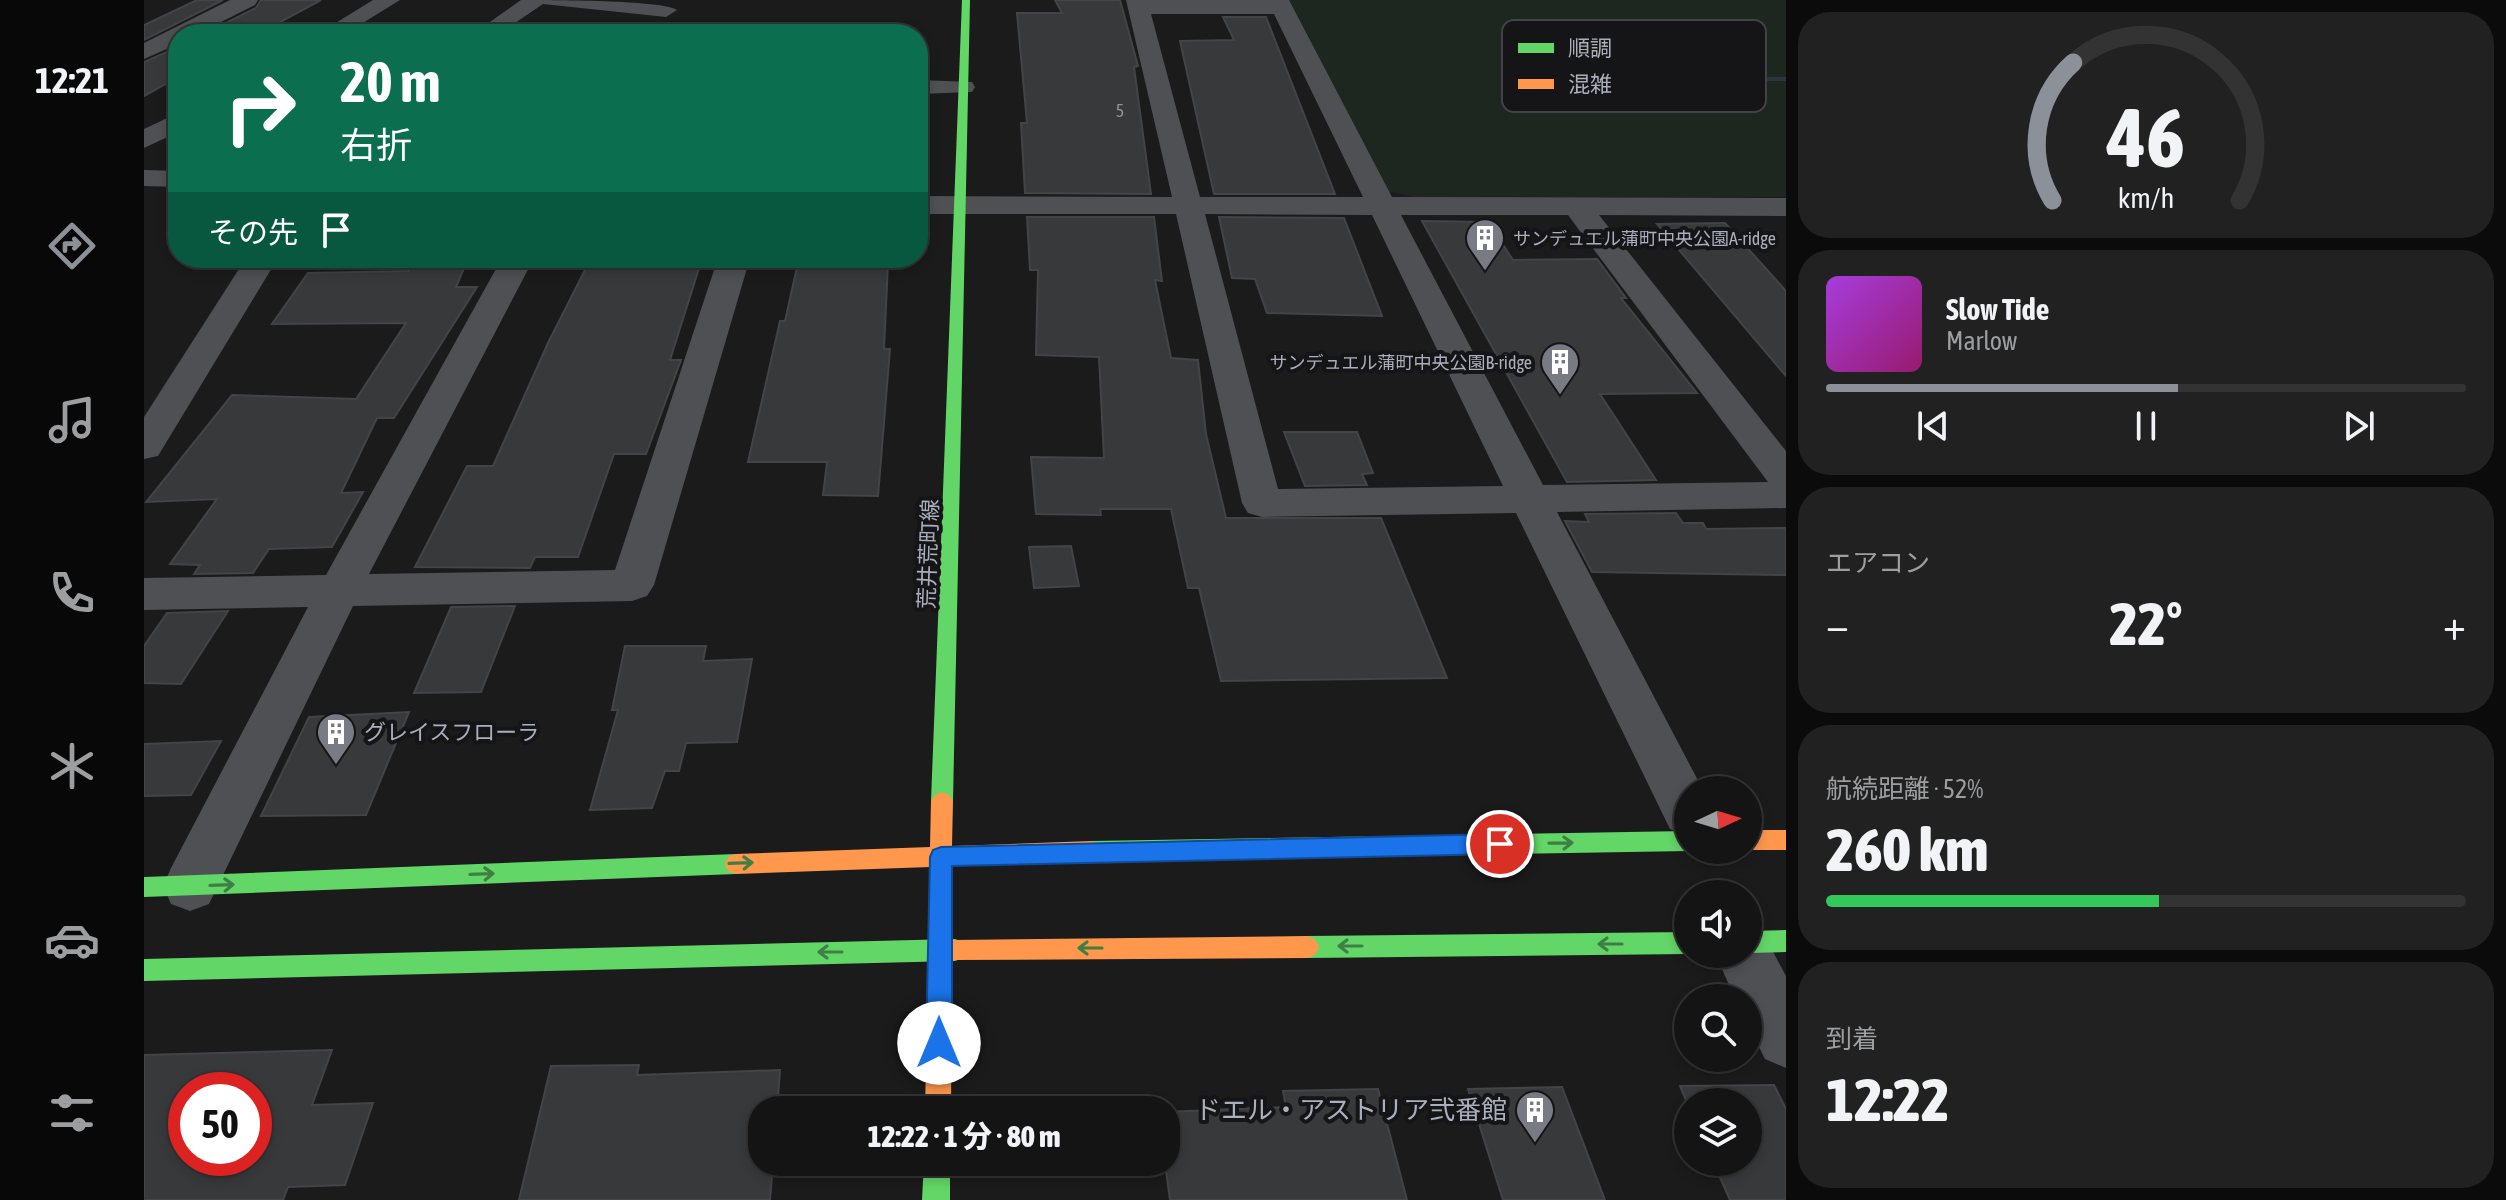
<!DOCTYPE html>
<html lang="ja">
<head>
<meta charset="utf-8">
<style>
  :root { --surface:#141414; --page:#212122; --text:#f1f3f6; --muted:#9d9ea0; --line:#333334; --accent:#8c9099 }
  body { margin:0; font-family:"Asap Condensed","Noto Sans JP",sans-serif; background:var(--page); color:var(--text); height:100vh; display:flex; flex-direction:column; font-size:30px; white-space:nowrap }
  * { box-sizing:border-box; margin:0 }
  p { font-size:26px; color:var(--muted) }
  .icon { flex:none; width:44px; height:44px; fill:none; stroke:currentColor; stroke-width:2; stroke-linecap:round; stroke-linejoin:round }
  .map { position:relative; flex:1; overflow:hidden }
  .details { display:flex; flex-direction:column; gap:12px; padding:12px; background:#0b0b0b; width:720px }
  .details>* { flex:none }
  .top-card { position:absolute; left:24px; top:24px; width:760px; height:244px; border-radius:32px; box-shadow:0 4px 12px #0003,0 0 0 2px var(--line); background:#0b6e4f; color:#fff; overflow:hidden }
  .needle { width:52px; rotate:86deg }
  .controls { position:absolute; left:1530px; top:776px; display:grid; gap:16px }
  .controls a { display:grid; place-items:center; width:88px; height:88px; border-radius:50%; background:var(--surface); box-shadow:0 4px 12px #0003,0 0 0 2px var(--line); font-size:40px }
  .speed { position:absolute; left:24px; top:1072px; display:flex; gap:16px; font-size:40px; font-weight:700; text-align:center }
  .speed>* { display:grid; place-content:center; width:104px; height:104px; border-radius:50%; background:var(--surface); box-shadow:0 4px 12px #0003,0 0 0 2px var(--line); line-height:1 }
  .speed .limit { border:12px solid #d22; background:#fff; color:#111 }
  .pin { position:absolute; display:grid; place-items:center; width:68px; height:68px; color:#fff; margin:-34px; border:4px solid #fff; border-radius:50%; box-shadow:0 2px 8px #0007 }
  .me { position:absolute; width:88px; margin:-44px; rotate:0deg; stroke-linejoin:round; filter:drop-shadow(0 0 6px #0008) }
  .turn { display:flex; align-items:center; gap:28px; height:168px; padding:0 40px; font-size:36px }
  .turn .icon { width:104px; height:104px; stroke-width:2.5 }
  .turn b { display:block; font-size:56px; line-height:68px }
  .then { display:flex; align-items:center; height:76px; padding:0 40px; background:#0003; gap:16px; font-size:30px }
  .big { font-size:60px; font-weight:800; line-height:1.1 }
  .details .widget { flex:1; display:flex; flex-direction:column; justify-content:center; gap:12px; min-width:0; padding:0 28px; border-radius:32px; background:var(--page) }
  .details .dial { align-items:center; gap:0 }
  .dial svg { height:208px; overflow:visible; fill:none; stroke:var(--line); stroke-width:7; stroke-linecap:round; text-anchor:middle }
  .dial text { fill:var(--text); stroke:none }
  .song { display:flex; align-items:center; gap:24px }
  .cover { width:96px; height:96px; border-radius:12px; background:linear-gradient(135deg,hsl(280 70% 55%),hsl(320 70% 35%)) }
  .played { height:8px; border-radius:4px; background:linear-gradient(90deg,var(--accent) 55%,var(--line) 55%) }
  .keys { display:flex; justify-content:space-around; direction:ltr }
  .heat { display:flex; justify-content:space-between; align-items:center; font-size:44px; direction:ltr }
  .charge { height:12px; border-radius:6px; background:linear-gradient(90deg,#34c759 52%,var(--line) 0) }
  .trip { position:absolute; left:604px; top:1096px; width:432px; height:80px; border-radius:32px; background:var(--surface); box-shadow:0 4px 12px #0003,0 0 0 2px var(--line); font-weight:800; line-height:80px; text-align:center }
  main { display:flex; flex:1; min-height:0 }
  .tabs { display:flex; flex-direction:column; width:144px; justify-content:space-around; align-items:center; background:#080808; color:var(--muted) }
  .tabs .icon { width:56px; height:56px }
  .tabs .selected { color:var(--accent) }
  .tabs b { font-size:36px; color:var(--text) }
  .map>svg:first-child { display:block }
  .green { fill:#1e2620 }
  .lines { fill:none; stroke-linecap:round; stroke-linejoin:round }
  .stream { fill:#2c343e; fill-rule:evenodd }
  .building { fill:#38393b; stroke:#434447; stroke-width:2; fill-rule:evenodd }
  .street { fill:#4e5054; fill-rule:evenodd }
  .fast { fill:#63d668; fill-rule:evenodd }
  .slow { fill:#ff974d; fill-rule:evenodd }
  .oneway { stroke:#407f44 }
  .route { fill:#1a73e8; stroke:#114b97; stroke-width:2 }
  .labels { text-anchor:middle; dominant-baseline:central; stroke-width:8; stroke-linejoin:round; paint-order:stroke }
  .number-label { font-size:18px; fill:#8e929c }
  .far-poi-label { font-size:18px; fill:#abafbc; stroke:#151417; text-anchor:start }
  .street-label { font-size:22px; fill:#abafbc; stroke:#151417 }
  .poi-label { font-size:22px; fill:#abafbc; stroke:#151417; text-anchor:start }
  .near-poi-label { font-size:26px; fill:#abafbc; stroke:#151417; text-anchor:end }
  .key { fill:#151417; stroke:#424249; stroke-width:2 }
  .key-label { font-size:22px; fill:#abafbc }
</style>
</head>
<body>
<main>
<nav class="tabs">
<b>12:21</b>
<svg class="icon selected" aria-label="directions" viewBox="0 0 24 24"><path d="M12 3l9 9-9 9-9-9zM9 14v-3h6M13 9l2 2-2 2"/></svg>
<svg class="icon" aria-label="music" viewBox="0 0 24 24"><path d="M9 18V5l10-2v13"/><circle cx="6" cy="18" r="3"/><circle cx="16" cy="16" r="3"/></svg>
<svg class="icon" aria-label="phone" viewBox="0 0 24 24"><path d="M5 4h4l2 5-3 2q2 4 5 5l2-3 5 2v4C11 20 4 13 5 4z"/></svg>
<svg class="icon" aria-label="climate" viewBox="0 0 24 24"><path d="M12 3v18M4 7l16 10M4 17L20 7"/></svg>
<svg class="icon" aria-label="car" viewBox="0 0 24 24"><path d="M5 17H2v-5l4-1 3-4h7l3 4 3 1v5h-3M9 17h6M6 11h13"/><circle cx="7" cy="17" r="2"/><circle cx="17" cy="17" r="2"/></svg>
<svg class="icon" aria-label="filters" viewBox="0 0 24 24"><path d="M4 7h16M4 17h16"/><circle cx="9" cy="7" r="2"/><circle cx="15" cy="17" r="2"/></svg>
</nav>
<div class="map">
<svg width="1642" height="1200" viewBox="0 0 1642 1200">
  <rect width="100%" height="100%" fill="#1b1b1b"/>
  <path class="green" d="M1134 0H1642V197L1277 198 1246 192 1228 185Z"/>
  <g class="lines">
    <path class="stream" d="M1591 77H1642V81H1594L1590 79Z"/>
  </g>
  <g class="building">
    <path d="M53 0H79L0 40V25Z"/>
    <path d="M117 0H177L114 34H60L112 8Z"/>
    <path d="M911 0H976L994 66 990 67 1007 194 881 193 877 123H883L873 13H918Z"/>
    <path d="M1079 17H1122L1191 194H1070L1036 41 1090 40Z"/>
    <path d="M34 47V77L0 96V62Z"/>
    <path d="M883 217H1010L1018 281 1011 280 1027 358 1054 360 1062 434 1082 518H1237L1303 678 1077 681 1055 588H1044L1027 509H956L957 515 892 514 887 457 960 458 955 357 892 355 894 270H886Z"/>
    <path d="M1075 217 1200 218 1238 316 1123 313 1111 279 1088 278Z"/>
    <path d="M1278 221 1344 222 1369 260 1453 259 1482 298H1477L1553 393 1456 394 1512 480 1423 482Z"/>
    <path d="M1581 223 1642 291V376L1513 224Z"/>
    <path d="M655 258H697L696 264 744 263 740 349H746L734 496 679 495 683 462H604L636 321H641Z"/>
    <path d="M323 261 312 287H333L250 418H233L197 493 219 492 188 547 125 549 109 573 50 574 56 565 26 564 73 499 2 502 88 395 212 399 262 323 128 324 164 273 264 271 271 262Z"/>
    <path d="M445 262H557L526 360H537L502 454H470L434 557H391L386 568 271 567 323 466H349L404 343Z"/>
    <path d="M1140 432H1213L1229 473 1218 474 1223 485 1161 486Z"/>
    <path d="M1532 513 1539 523H1559L1562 529 1642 528V575L1448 572 1421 521 1445 522 1441 514Z"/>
    <path d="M927 546 935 586 890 588 885 547Z"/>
    <path d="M371 606 337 692 270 693 307 607Z"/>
    <path d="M84 611 37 684 0 683V646L23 613Z"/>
    <path d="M481 646H562L559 661 608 659 593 742 542 743 535 771H521L508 808 446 810 474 710H468Z"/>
    <path d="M265 712 222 815 117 816 165 717Z"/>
    <path d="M77 741 47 795 0 796V744Z"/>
    <path d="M188 1050 168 1105 229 1103 201 1185 144 1187 139 1200H0V1055ZM42 1090H110V1158H42Z"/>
    <path d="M495 1065 493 1075 636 1070 633 1110H618V1162H629L626 1200H375L407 1066Z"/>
    <path d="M1630 1085 1642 1109V1200H1586L1569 1162H1604V1102H1544V1105L1536 1086Z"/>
    <path d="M1418 1087 1461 1200H1359L1324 1089Z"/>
    <path d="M1234 1089 1263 1200H1026L1022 1170V1112L1142 1107 1139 1091Z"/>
  </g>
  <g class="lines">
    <g class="street">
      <path d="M86 0H114L111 5 53 34H34V44L0 59V43Z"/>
      <path d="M229 0H256L201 34H174Z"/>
      <path d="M377 0C402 0 520 0 533 10L522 17 399 4 355 34H329Z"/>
      <path d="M982 0H1145L1248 197 1642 198V216L1455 215 1642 451V508L1413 512 1559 790H1544V836L1526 829 1372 513 1118 517 1104 513 1098 503 1032 214H774V196L1028 197ZM1007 14H1130L1219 197H1056ZM1061 214 1228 215 1359 486 1134 489ZM1257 215H1424L1624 482 1399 485Z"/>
      <path d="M774 80 828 82 831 87 828 92 774 94Z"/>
      <path d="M34 113V132L0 148V129Z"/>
      <path d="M0 170 34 171V187L0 186Z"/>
      <path d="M102 258H134L14 456 0 459V417Z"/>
      <path d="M358 258H390L225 574 471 570 574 258H606L510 585 503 596 488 601 209 606 65 904 46 911 27 904 19 886 27 868 164 607 0 610V578L182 575Z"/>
      <path d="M1604 928 1620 935 1642 976V1068L1621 1059 1604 1025V998H1591L1571 954H1604Z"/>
    </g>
    <g class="fast">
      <path d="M818 0H826L809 801 805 807 798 810 791 807 787 801Z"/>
      <path d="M1544 831V851L947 861 939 858 936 851 939 844 947 841Z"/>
      <path d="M592 854 600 857 603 864 600 871 592 874 0 897V877Z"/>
      <path d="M1642 930V952L1604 953V931Z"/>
      <path d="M1544 932V954L1163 958 1155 955 1151 947 1155 939 1163 936Z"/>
      <path d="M811 939 819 942 823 950 819 958 811 961 0 981V959Z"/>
      <path d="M780 1162H806V1200H778Z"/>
    </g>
    <g class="slow">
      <path d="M798 792 805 795 809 801 808 846 947 841 955 844 958 851 955 858 947 861 808 866V940L1163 936 1171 939 1175 947 1171 955 1163 958 808 960 807 1110H781L786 867 592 874 584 871 581 864 584 857 592 854 786 847 787 801 791 795Z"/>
      <rect x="1604" y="830" width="38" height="20"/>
    </g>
  </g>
  <defs><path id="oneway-shaft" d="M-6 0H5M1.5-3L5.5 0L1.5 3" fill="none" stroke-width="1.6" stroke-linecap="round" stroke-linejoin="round" transform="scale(2)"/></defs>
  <g class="oneway">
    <use href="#oneway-shaft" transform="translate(1417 843) rotate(-1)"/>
    <use href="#oneway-shaft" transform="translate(597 863) rotate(-2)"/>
    <use href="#oneway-shaft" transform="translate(338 874) rotate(-2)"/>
    <use href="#oneway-shaft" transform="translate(78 885) rotate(-2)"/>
    <use href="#oneway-shaft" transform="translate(1466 944) rotate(180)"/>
    <use href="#oneway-shaft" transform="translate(1206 946) rotate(180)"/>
    <use href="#oneway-shaft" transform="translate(946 948) rotate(180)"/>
    <use href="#oneway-shaft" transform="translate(686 952) rotate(180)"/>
  </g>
  <path class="route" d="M1356 834 1363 837 1367 844 1363 851 1356 854 808 866V1043L804 1052 795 1056 786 1052 782 1043 786 857 789 850 797 847Z"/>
  <defs>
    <g id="building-pin" transform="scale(2)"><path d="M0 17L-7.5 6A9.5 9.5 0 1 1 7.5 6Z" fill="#797b84" stroke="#151417"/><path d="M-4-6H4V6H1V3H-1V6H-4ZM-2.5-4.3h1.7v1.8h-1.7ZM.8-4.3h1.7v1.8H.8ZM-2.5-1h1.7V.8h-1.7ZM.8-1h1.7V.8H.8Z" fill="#fff"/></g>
  </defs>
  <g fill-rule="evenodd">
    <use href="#building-pin" x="1341" y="238"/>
    <use href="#building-pin" x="1416" y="362"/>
    <use href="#building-pin" x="192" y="732"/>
    <use href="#building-pin" x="1391" y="1110"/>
  </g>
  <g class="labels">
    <g class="number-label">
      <text x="976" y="110">5</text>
    </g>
    <g class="far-poi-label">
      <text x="1369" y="238">サンデュエル蒲町中央公園A-ridge</text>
      <text x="1388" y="362" text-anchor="end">サンデュエル蒲町中央公園B-ridge</text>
    </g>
    <g class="street-label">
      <text transform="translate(784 554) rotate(-88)">荒井荒町線</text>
    </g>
    <g class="poi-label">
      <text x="220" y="732">グレイスフローラ</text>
    </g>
    <g class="near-poi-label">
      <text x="1363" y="1110">ドエル・アストリア弐番館</text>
    </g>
  </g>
  <rect x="1358" y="20" width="264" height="92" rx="12" class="key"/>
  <rect x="1374" y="43" width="36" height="10" fill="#63d668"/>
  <rect x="1374" y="79" width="36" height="10" fill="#ff974d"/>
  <g class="key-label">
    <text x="1424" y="56">順調</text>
    <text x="1424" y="92">混雑</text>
  </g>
</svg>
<div class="controls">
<a><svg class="needle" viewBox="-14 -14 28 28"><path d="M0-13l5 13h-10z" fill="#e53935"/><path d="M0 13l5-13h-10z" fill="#9d9ea0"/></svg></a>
<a><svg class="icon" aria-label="sound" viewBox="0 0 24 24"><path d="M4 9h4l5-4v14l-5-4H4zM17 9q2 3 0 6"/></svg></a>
<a><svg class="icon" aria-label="search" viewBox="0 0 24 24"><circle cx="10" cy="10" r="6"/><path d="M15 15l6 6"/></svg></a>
<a><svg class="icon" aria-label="layers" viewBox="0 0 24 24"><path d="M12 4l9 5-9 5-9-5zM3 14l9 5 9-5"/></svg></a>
</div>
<div class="speed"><div class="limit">50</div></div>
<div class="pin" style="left:1356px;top:844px;background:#d93025"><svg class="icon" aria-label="arrive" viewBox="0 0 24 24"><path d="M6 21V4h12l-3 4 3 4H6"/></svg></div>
<svg class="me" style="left:795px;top:1043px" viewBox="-20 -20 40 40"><circle r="19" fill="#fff"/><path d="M0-13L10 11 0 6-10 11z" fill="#1a73e8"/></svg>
<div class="trip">12:22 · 1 分 · 80 m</div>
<div class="top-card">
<div class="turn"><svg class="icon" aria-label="right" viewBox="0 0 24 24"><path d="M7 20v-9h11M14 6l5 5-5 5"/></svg><div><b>20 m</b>右折</div></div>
<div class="then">その先<svg class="icon" aria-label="arrive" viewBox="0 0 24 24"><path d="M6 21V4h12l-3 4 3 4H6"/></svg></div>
</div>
</div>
<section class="details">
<div class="widget dial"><svg viewBox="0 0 100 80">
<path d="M14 69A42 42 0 1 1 86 69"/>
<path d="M14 69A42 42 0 0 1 22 16" stroke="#8c9099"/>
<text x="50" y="56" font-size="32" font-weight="700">46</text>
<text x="50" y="72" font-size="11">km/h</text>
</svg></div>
<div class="widget">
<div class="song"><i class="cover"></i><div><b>Slow Tide</b><p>Marlow</p></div></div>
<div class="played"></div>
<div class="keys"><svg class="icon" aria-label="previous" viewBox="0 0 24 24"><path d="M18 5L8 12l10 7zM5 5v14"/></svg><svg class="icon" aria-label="pause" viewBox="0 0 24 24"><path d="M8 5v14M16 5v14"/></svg><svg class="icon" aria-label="next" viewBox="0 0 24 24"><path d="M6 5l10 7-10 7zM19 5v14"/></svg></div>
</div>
<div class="widget"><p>エアコン</p>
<div class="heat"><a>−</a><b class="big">22°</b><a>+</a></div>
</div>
<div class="widget"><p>航続距離 · 52%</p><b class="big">260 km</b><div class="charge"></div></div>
<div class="widget"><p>到着</p><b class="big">12:22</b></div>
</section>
</main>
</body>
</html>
